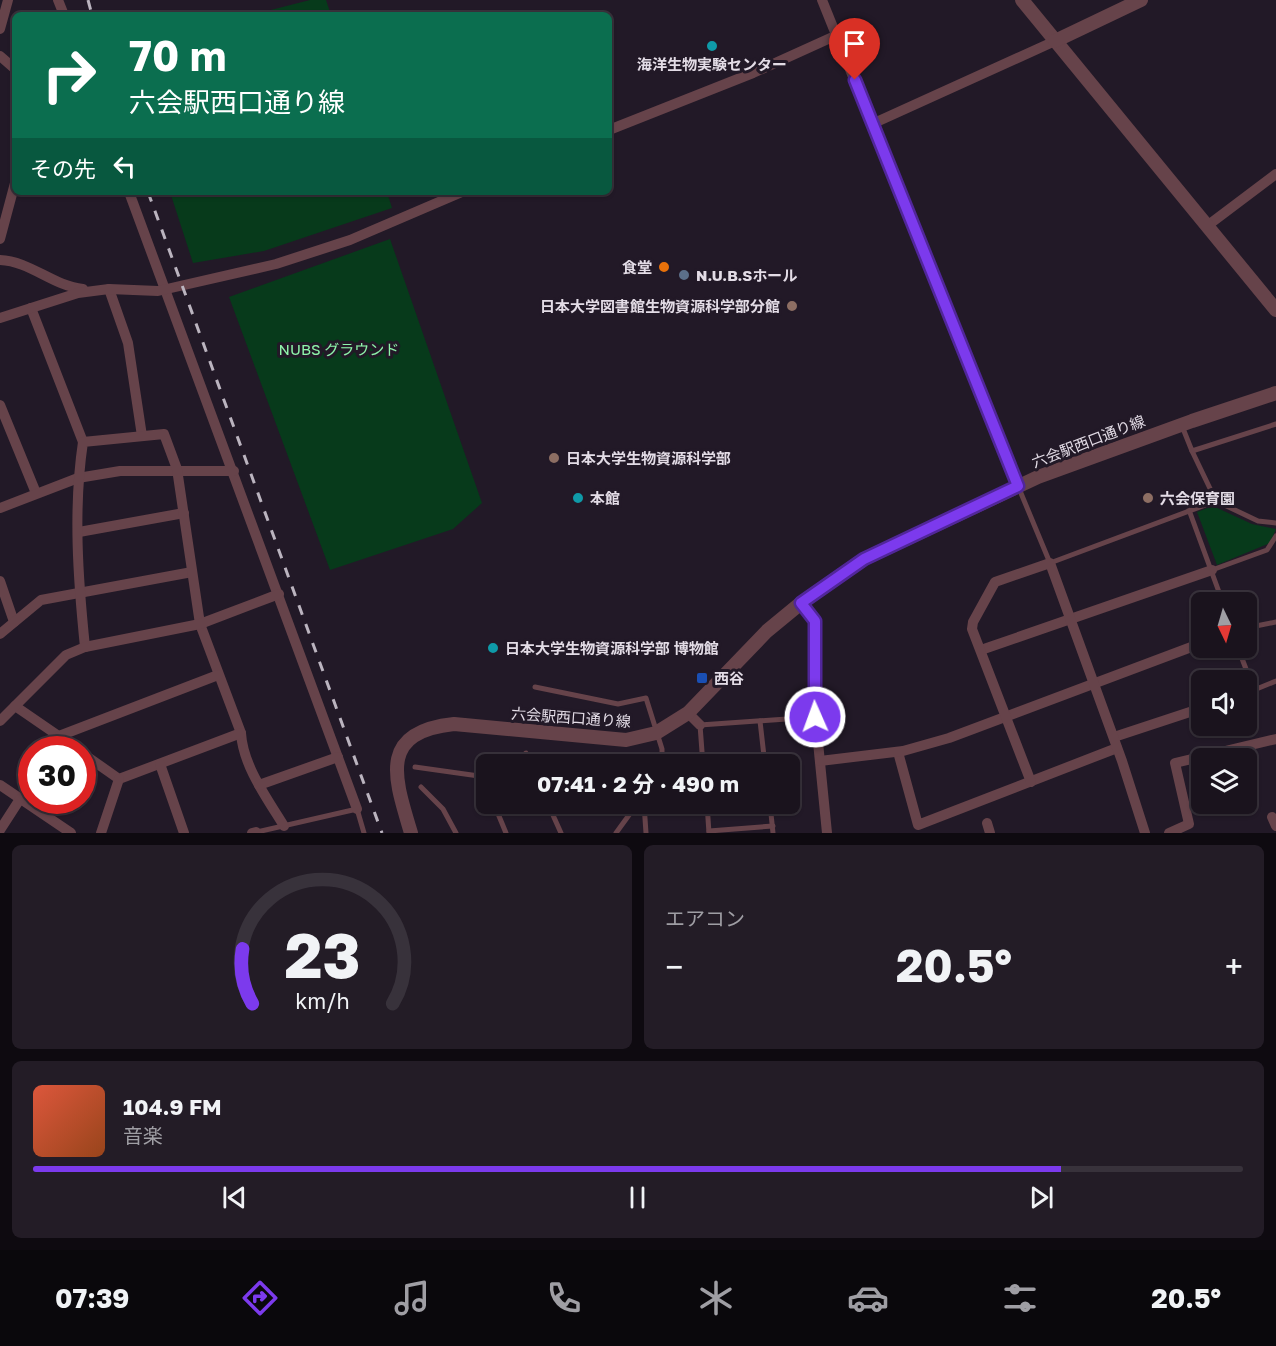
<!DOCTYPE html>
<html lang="ja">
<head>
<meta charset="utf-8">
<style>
  :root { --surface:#1a131d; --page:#231c26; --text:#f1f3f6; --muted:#9f9ea4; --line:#38323b; --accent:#7c3aed }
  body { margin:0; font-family:"Golos Text","Noto Sans JP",sans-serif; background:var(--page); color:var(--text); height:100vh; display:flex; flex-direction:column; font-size:22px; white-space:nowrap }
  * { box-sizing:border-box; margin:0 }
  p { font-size:20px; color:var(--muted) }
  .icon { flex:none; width:33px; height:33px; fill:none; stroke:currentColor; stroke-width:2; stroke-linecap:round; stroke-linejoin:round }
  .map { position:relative; height:833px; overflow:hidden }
  .panel { display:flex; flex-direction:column; gap:12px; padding:12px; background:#0e0a10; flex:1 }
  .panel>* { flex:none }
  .banner { position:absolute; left:12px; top:12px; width:600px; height:183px; border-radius:9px; box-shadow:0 2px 4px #0004,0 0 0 2px var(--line); background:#0b6e4f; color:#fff; overflow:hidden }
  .needle { width:39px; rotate:175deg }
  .tools { position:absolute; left:1191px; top:592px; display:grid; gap:12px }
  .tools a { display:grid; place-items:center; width:66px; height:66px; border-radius:9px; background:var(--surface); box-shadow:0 2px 4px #0004,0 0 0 2px var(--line); font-size:30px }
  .speed { position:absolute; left:18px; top:736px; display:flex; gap:12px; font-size:30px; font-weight:700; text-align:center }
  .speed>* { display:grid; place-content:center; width:78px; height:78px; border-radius:50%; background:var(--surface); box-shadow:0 2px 4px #0004,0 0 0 2px var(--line); line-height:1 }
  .speed .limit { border:9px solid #d22; background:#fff; color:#111 }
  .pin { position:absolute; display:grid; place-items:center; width:51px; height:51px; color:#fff; margin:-62px -26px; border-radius:50% 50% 50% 0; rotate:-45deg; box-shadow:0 0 6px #0007 }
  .pin .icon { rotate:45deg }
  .me { position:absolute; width:66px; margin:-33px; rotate:358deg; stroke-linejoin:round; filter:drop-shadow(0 0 4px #0008) }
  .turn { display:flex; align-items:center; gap:21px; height:126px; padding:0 18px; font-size:27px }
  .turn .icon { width:78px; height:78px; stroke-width:2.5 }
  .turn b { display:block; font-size:42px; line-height:51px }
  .then { display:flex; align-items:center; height:57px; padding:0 18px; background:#0003; gap:12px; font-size:22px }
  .big { font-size:45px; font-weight:700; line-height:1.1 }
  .panel .tile { flex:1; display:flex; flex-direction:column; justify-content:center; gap:9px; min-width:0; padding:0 21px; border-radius:9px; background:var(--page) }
  .panel .dial { align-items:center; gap:0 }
  .dial svg { height:156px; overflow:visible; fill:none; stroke:var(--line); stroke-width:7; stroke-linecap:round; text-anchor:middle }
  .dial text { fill:var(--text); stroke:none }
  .song { display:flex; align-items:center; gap:18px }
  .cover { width:72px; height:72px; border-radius:9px; background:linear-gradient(135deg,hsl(10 70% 55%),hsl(20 70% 35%)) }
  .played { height:6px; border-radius:3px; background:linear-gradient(90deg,var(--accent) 85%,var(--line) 85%) }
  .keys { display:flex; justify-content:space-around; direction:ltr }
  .heat { display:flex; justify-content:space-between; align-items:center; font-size:33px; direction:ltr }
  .panel .tiles { flex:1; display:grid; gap:12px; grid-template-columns:1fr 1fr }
  .tile:last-child { grid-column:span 2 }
  .trip { position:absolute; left:476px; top:754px; width:324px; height:60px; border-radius:9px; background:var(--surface); box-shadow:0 2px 4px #0004,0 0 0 2px var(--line); font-weight:700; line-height:60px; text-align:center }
  .dock { display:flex; height:96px; justify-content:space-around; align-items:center; background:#0a080c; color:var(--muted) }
  .dock .icon { width:42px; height:42px }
  .dock .current { color:var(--accent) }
  .dock b { font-size:27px; color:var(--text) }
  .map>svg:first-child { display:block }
  .green { fill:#073a1b }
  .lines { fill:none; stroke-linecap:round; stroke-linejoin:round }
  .service { stroke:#66434a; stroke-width:5 }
  .minor { stroke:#66434a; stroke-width:10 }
  .tertiary { stroke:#66434a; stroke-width:14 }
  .rail { stroke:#bbb4bf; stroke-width:3; stroke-dasharray:10 10; stroke-linecap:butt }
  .route-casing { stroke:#51269a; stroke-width:15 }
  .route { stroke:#7c3aed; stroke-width:10 }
  .culture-dot { fill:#0f9aa8; stroke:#221927; stroke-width:2 }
  .food-dot { fill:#e8710a; stroke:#221927; stroke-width:2 }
  .service-dot { fill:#5c6f8a; stroke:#221927; stroke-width:2 }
  .education-dot { fill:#8d6e63; stroke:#221927; stroke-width:2 }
  .transit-dot { fill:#1a4fb4; stroke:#221927; stroke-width:2 }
  .labels { text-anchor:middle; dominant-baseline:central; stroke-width:6; stroke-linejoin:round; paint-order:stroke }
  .poi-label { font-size:15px; font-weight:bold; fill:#e3dce6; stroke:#221927; text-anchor:start }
  .park-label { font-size:15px; fill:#8ff5ab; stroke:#221927 }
  .street-label { font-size:15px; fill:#e3dce6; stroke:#221927 }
</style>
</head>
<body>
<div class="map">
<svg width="1276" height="833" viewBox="0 0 1276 833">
  <rect width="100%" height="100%" fill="#221927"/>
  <g class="green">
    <path d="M310 0H326L331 15H251Z"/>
    <path d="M170 192H387L392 208 264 251 193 263Z"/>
    <path d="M390 239 482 503 453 529 330 570 229 297Z"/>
    <path d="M1213 506 1252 524 1276 529 1270 543 1217 565 1197 512Z"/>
  </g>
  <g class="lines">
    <g class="service">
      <path d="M1182 426 1192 451 1276 424"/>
      <path d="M1192 451 1216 501"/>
      <path d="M1018 486 1050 563 1216 501 1258 521 1276 523"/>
      <path d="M1189 510 1223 603"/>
      <path d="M1212 570 1267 550 1276 536"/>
      <path d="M801 603 815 621V639"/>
      <path d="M1246 628 1276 622"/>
      <path d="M1238 648 1254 690 1276 681"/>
      <path d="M535 687 618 704 646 698 662 749V765"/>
      <path d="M760 721 765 765"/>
      <path d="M526 753 532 765"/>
      <path d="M703 765 700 725 815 717"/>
      <path d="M415 767 486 777"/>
      <path d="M421 787 443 809 456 833"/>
      <path d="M494 804 506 833"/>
      <path d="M548 804 561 833"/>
      <path d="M644 804 646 833"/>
      <path d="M707 804 709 833"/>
      <path d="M770 804 773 833"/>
      <path d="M709 831 773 826"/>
      <path d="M257 832 357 809 364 833"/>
      <path d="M616 833 637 804"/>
    </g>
    <g class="minor">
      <path d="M58 0 64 15"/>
      <path d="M822 0 1018 486"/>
      <path d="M0 29 8 0"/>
      <path d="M0 56 15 69"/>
      <path d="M872 124 1055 41"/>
      <path d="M609 130 753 73 837 35"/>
      <path d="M129 192 357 809"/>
      <path d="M1207 226 1276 174"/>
      <path d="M0 239 15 183"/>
      <path d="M0 260C30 261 53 286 83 289"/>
      <path d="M109 289 128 343 142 436"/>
      <path d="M31 308 83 442"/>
      <path d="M0 318 78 293 109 289 158 291 276 264 350 240 462 192"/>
      <path d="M0 405 36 493"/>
      <path d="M0 508 78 478 120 471H234"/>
      <path d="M79 532 184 513"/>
      <path d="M0 581 14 622"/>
      <path d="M0 634 41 600 192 572"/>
      <path d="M815 639 816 722 827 833"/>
      <path d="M85 647C78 579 73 509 83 442L164 434 177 469 200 624 241 733C243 766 267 798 284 826"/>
      <path d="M981 650 1212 570"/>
      <path d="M1246 693 1254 690"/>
      <path d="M15 706 79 750"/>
      <path d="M688 713 700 725"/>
      <path d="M0 721 66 655 85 647 200 624 279 594"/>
      <path d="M59 736 218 675"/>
      <path d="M1114 737 1202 708"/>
      <path d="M898 752 918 825 1117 748"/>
      <path d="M82 753 119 779 241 733"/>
      <path d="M820 761 903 751 949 738 1202 643"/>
      <path d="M160 764 184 833"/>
      <path d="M1031 782 972 629 973 622 995 582 1050 563 1122 761 1145 833"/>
      <path d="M0 785 71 833"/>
      <path d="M259 785 338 757"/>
      <path d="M1272 817 1276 826"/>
      <path d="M987 823 990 833"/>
      <path d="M0 830 20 799"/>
      <path d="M101 833 119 779"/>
      <path d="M252 833 256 832"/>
      <path d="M1169 833 1189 824 1175 763 1276 739"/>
    </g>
    <g class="tertiary">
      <path d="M1022 0 1276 310"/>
      <path d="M1055 41 1141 0"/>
      <path d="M411 833C395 779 377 732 454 724L626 740 656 733 688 713 767 631 801 603 864 559 1038 477 1192 421 1276 393"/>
    </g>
    <g class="rail">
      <path d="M88 0 92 15"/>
      <path d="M148 192 382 833"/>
    </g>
  </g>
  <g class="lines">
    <g class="route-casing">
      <path id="route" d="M815 717V621L801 603 864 559 1018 486 855 80"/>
    </g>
    <use href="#route" class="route"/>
  </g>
  <g class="culture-dot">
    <circle cx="712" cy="46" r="6"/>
    <circle cx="578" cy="498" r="6"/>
    <circle cx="493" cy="648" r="6"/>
  </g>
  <circle class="food-dot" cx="664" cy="267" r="6"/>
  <circle class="service-dot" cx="684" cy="275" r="6"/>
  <g class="education-dot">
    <circle cx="792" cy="306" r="6"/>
    <circle cx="554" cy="458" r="6"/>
    <circle cx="1148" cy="498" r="6"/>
  </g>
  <rect class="transit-dot" x="696" y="672" width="12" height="12" rx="3"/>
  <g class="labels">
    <g class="poi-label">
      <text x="712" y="64" text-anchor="middle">海洋生物実験センター</text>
      <text x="652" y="267" text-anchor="end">食堂</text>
      <text x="696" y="275">N.U.B.Sホール</text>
      <text x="780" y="306" text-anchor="end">日本大学図書館生物資源科学部分館</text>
      <text x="566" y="458">日本大学生物資源科学部</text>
      <text x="590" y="498">本館</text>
      <text x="1160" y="498">六会保育園</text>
      <text x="505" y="648">日本大学生物資源科学部 博物館</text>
      <text x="714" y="678">西谷</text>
    </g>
    <g class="park-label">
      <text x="339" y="349">NUBS グラウンド</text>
    </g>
    <g class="street-label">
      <text transform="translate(1088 441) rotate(-21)">六会駅西口通り線</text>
      <text transform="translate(571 717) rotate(4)">六会駅西口通り線</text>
    </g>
  </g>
</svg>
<div class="tools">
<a><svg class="needle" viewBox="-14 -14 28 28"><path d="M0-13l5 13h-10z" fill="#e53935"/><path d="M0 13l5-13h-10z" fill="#9f9ea4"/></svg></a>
<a><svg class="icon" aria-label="sound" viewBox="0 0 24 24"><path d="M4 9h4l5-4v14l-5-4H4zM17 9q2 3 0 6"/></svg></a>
<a><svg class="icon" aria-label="layers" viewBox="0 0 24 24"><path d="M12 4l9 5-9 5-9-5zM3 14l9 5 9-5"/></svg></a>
</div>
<div class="speed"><div class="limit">30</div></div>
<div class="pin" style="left:855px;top:80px;background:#d93025"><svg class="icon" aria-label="arrive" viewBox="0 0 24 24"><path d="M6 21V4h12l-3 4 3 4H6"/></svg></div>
<svg class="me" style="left:815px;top:717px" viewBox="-20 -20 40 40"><circle r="17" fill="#7c3aed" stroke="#fff" stroke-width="3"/><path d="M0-11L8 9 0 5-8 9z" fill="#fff"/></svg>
<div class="trip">07:41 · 2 分 · 490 m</div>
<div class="banner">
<div class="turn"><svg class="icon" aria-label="right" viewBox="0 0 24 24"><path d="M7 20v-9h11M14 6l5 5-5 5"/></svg><div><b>70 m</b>六会駅西口通り線</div></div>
<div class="then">その先<svg class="icon" aria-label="left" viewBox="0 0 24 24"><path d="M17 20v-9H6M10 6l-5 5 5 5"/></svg></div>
</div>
</div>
<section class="panel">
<div class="tiles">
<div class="tile dial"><svg viewBox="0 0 100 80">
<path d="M14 69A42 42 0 1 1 86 69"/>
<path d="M14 69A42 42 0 0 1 9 41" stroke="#7c3aed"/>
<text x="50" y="56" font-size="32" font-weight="700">23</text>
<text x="50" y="72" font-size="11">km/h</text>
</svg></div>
<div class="tile"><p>エアコン</p>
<div class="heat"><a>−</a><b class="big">20.5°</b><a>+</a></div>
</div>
<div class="tile">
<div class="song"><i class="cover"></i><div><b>104.9 FM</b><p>音楽</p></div></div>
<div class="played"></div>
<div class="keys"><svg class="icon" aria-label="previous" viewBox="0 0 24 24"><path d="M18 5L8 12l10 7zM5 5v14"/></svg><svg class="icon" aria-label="pause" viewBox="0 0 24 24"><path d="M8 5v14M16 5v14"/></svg><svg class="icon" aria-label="next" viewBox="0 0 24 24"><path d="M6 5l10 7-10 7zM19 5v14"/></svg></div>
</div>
</div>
</section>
<nav class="dock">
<b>07:39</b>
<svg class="icon current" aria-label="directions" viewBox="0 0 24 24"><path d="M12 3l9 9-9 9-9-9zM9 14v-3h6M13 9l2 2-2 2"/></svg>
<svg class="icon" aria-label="music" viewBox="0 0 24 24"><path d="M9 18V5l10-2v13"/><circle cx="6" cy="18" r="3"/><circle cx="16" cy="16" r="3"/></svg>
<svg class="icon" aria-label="phone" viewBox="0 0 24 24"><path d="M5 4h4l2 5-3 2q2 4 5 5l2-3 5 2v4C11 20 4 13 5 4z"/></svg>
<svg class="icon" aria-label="climate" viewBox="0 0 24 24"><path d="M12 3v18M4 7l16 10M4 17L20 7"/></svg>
<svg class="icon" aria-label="car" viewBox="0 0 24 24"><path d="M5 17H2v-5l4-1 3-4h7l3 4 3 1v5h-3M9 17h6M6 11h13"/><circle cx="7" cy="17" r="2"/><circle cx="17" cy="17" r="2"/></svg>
<svg class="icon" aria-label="filters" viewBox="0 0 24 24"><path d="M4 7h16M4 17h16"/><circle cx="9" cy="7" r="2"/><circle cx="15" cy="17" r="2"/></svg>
<b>20.5°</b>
</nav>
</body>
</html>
